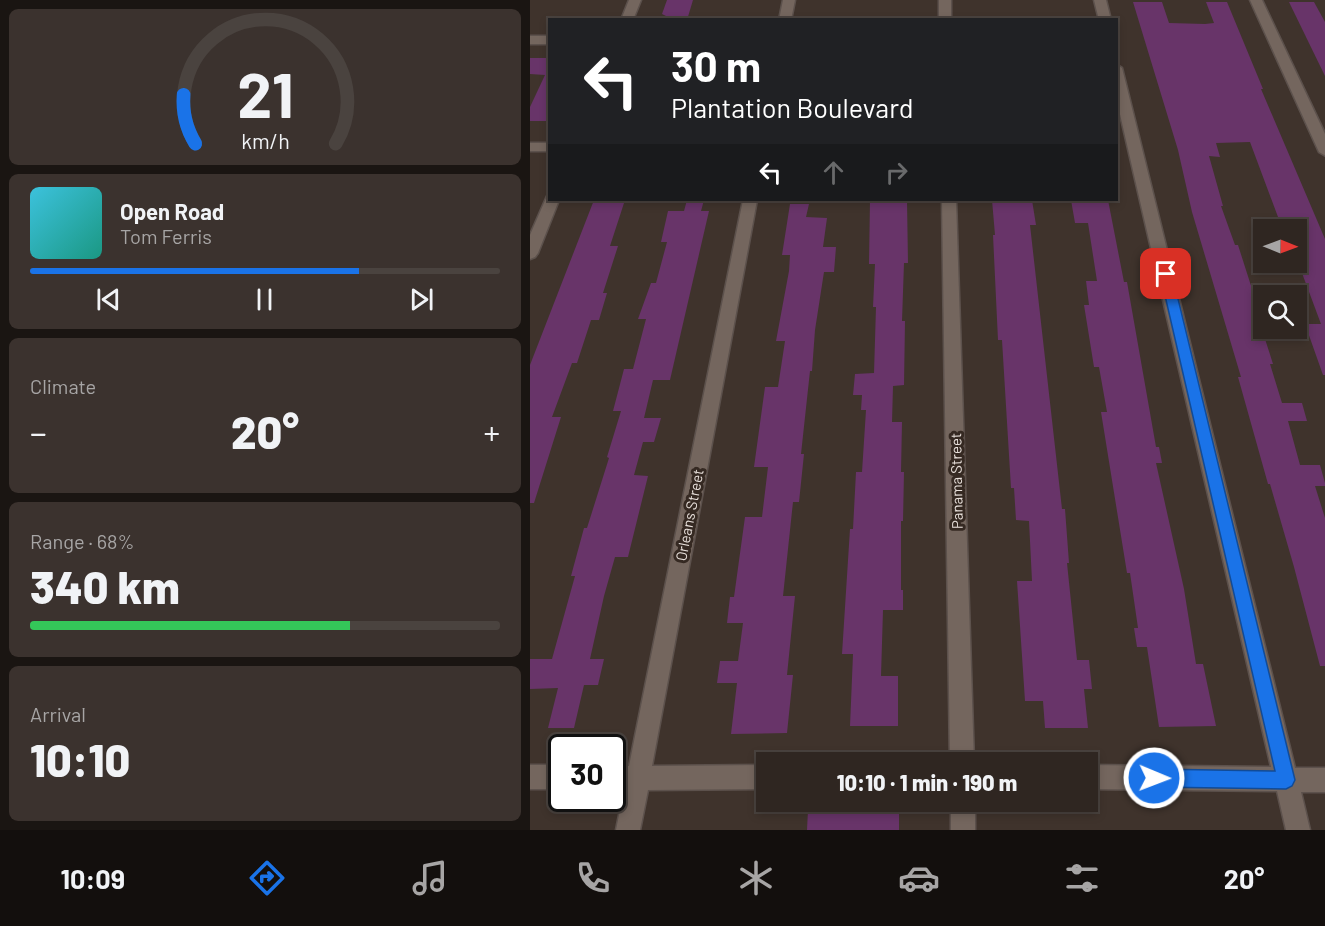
<!DOCTYPE html>
<html lang="en">
<head>
<meta charset="utf-8">
<style>
  :root { --surface:#2f2621; --page:#3b322e; --text:#f1f3f6; --muted:#a7a5a5; --line:#4a433f; --accent:#1a73e8 }
  body { margin:0; font-family:Barlow,sans-serif; background:var(--page); color:var(--text); height:100vh; display:flex; flex-direction:column; font-size:22px; white-space:nowrap }
  * { box-sizing:border-box; margin:0 }
  p { font-size:20px; color:var(--muted) }
  .icon { flex:none; width:33px; height:33px; fill:none; stroke:currentColor; stroke-width:2; stroke-linecap:round; stroke-linejoin:round }
  .map { position:relative; flex:1; overflow:hidden }
  .drawer { display:flex; flex-direction:column; gap:9px; padding:9px; background:#1a1512; width:530px }
  .drawer>* { flex:none }
  .banner { position:absolute; left:18px; top:18px; width:570px; height:183px; border-radius:0px; box-shadow:0 3px 9px #0003,0 0 0 2px var(--line); background:#202124; color:#fff; overflow:hidden }
  .needle { width:39px; rotate:91deg }
  .tools { position:absolute; left:723px; top:219px; display:grid; gap:12px }
  .tools a { display:grid; place-items:center; width:54px; height:54px; border-radius:0px; background:var(--surface); box-shadow:0 3px 9px #0003,0 0 0 2px var(--line); font-size:30px }
  .speed { position:absolute; left:18px; top:734px; display:flex; gap:12px; font-size:30px; font-weight:700; text-align:center }
  .speed>* { display:grid; place-content:center; width:78px; height:78px; border-radius:50%; background:var(--surface); box-shadow:0 3px 9px #0003,0 0 0 2px var(--line); line-height:1 }
  .speed .limit { border:3px solid #111; border-radius:9px; background:#fff; color:#111 }
  .pin { position:absolute; display:grid; place-items:center; width:51px; height:51px; color:#fff; margin:-26px; border-radius:12px; box-shadow:0 3px 9px #0006 }
  .me { position:absolute; width:66px; margin:-33px; rotate:91deg; stroke-linejoin:round; filter:drop-shadow(0 0 4px #0008) }
  .turn { display:flex; align-items:center; gap:21px; height:126px; padding:0 24px; font-size:27px }
  .turn .icon { width:78px; height:78px; stroke-width:2.5 }
  .turn b { display:block; font-size:42px; line-height:51px }
  .lanes { display:flex; align-items:center; height:57px; padding:0 24px; background:#0003; justify-content:center; gap:30px; direction:ltr }
  .lanes .off { opacity:.35 }
  .big { font-size:45px; font-weight:800; line-height:1.1 }
  .drawer .card { flex:1; display:flex; flex-direction:column; justify-content:center; gap:9px; min-width:0; padding:0 21px; border-radius:9px; background:var(--page) }
  .drawer .dial { align-items:center; gap:0 }
  .dial svg { height:156px; overflow:visible; fill:none; stroke:var(--line); stroke-width:7; stroke-linecap:round; text-anchor:middle }
  .dial text { fill:var(--text); stroke:none }
  .song { display:flex; align-items:center; gap:18px }
  .cover { width:72px; height:72px; border-radius:9px; background:linear-gradient(135deg,hsl(190 70% 55%),hsl(170 70% 35%)) }
  .played { height:6px; border-radius:3px; background:linear-gradient(90deg,var(--accent) 70%,var(--line) 70%) }
  .keys { display:flex; justify-content:space-around; direction:ltr }
  .heat { display:flex; justify-content:space-between; align-items:center; font-size:33px; direction:ltr }
  .charge { height:9px; border-radius:4px; background:linear-gradient(90deg,#34c759 68%,var(--line) 0) }
  .trip { position:absolute; left:226px; top:752px; width:342px; height:60px; border-radius:0px; background:var(--surface); box-shadow:0 3px 9px #0003,0 0 0 2px var(--line); font-weight:800; line-height:60px; text-align:center }
  .dock { display:flex; height:96px; justify-content:space-around; align-items:center; background:#130f0d; color:var(--muted) }
  .dock .icon { width:42px; height:42px }
  .dock .active { color:var(--accent) }
  .dock b { font-size:27px; color:var(--text) }
  main { display:flex; flex:1; min-height:0 }
  .map>svg:first-child { display:block }
  .building { fill:#683469 }
  .lines { fill:none; stroke-linecap:round; stroke-linejoin:round }
  .street-casing { stroke:#5c514c; stroke-width:3 }
  .street { fill:#74665e; fill-rule:evenodd }
  .route { fill:#1a73e8; stroke:#114b97; stroke-width:1.5 }
  .labels { text-anchor:middle; dominant-baseline:central; stroke-width:6; stroke-linejoin:round; paint-order:stroke }
  .street-label { font-size:15px; fill:#e8e0db; stroke:#352922 }
</style>
</head>
<body>
<main>
<section class="drawer">
<div class="card dial"><svg viewBox="0 0 100 80">
<path d="M14 69A42 42 0 1 1 86 69"/>
<path d="M14 69A42 42 0 0 1 8 44" stroke="#1a73e8"/>
<text x="50" y="56" font-size="32" font-weight="700">21</text>
<text x="50" y="72" font-size="11">km/h</text>
</svg></div>
<div class="card">
<div class="song"><i class="cover"></i><div><b>Open Road</b><p>Tom Ferris</p></div></div>
<div class="played"></div>
<div class="keys"><svg class="icon" aria-label="previous" viewBox="0 0 24 24"><path d="M18 5L8 12l10 7zM5 5v14"/></svg><svg class="icon" aria-label="pause" viewBox="0 0 24 24"><path d="M8 5v14M16 5v14"/></svg><svg class="icon" aria-label="next" viewBox="0 0 24 24"><path d="M6 5l10 7-10 7zM19 5v14"/></svg></div>
</div>
<div class="card"><p>Climate</p>
<div class="heat"><a>−</a><b class="big">20°</b><a>+</a></div>
</div>
<div class="card"><p>Range · 68%</p><b class="big">340 km</b><div class="charge"></div></div>
<div class="card"><p>Arrival</p><b class="big">10:10</b></div>
</section>
<div class="map">
<svg width="796" height="830" viewBox="0 0 796 830">
  <rect width="100%" height="100%" fill="#3f332c"/>
  <g class="building">
    <path d="M137 0H163L157 20H144L132 14Z"/>
    <path d="M603 2H632L639 23 675 24 684 23 676 2H697L733 89H731L795 239V375H793L775 324H791L766 257V230H756L755 225H751L720 142 686 143 690 157 679 156 693 206H691L705 245H708L731 317H728L743 364H740L752 403H772L777 421H758L770 465H790L795 483V486H785L795 518V666H790L764 567 740 484H738L708 377H711L662 212 648 150Z"/>
    <path d="M759 2H784L795 22V76Z"/>
    <path d="M0 58H20V121H0V107L15 75 0 74Z"/>
    <path d="M64 200H95L80 246H88L73 293H77L69 320H61L47 363H42L22 417H31L4 503H0V365Z"/>
    <path d="M157 200H174L171 211H179L140 380H123L114 418H131L124 442H113L104 475 118 476 98 557H85L74 596 60 659H74L68 685H54L44 728H18L28 688 0 689V659H22L45 576H41L54 528H57L79 458 77 457 91 411H83L94 369H103L116 319H108L121 283H126L137 242H131L138 211H154Z"/>
    <path d="M340 200H377L378 263H374L372 321H375L374 385 363 386 362 422H372L371 472H374L373 521H371V590H373V610H353L351 676H368V726H320L323 654H312L320 529H323L326 472H332L336 410H331L332 395H323L325 374 344 373 346 307H343L345 264H339Z"/>
    <path d="M462 200H502L506 225H500L532 509H535L539 563H537L547 660H559L562 689H554L558 728H515L513 701H495L487 581H502L499 521 486 520 484 488H481L472 340H468L463 235H465Z"/>
    <path d="M541 200H578L594 282H597L626 447H629L632 463H626L654 589 666 664H673L686 726 629 727 617 647H607L604 628H608L600 573H597L571 412H577L569 367H564L554 305H559L556 281H567L558 223H545Z"/>
    <path d="M260 204H279L276 217 297 218 293 247H306L304 272H294L285 330 282 371H280L271 454H274L269 502H263L253 596H265L257 675H263L257 733 201 734 207 683H187L190 661H208L213 623H197L200 597H204L215 517H232L238 467H224L235 387H248L255 341H246L259 271 260 255H252Z"/>
    <path d="M369 809V830H277L278 810Z"/>
  </g>
  <g class="lines">
    <g class="street-casing">
      <g id="street">
        <path d="M99 0H111L103 20H91Z"/>
        <path d="M253 0H265L261 20H249Z"/>
        <rect x="409" y="0" width="12" height="20"/>
        <path d="M564 0H576L581 20H569Z"/>
        <path d="M720 0H732L796 136V156L789 152Z"/>
        <rect x="0" y="36" width="20" height="8"/>
        <path d="M586 64 592 68 765 768H796V792H771L780 830H756L747 791 558 789V765L741 767 586 97Z"/>
        <rect x="0" y="143" width="20" height="8"/>
        <path d="M17 196H20V200H29L8 253 5 257 0 259V235Z"/>
        <path d="M213 200H227L122 766 237 765V789L118 790 110 830H86L94 790H82V766H99Z"/>
        <path d="M412 200H426L444 762H420Z"/>
        <rect x="0" y="765" width="32" height="24"/>
        <rect x="421" y="801" width="24" height="29"/>
      </g>
    </g>
    <use href="#street" class="street"/>
  </g>
  <path class="route" d="M636 270 642 274 765 780 762 786 756 789 624 787 618 785 615 778 618 772 624 769 745 771 630 274Z"/>
  <g class="labels">
    <g class="street-label">
      <text transform="translate(426 481) rotate(-91)">Panama Street</text>
      <text transform="translate(159 515) rotate(-79)">Orleans Street</text>
    </g>
  </g>
</svg>
<div class="tools">
<a><svg class="needle" viewBox="-14 -14 28 28"><path d="M0-13l5 13h-10z" fill="#e53935"/><path d="M0 13l5-13h-10z" fill="#a7a5a5"/></svg></a>
<a><svg class="icon" aria-label="search" viewBox="0 0 24 24"><circle cx="10" cy="10" r="6"/><path d="M15 15l6 6"/></svg></a>
</div>
<div class="speed"><div class="limit">30</div></div>
<div class="pin" style="left:636px;top:274px;background:#d93025"><svg class="icon" aria-label="arrive" viewBox="0 0 24 24"><path d="M6 21V4h12l-3 4 3 4H6"/></svg></div>
<svg class="me" style="left:624px;top:778px" viewBox="-20 -20 40 40"><circle r="17" fill="#1a73e8" stroke="#fff" stroke-width="3"/><path d="M0-11L8 9 0 5-8 9z" fill="#fff"/></svg>
<div class="trip">10:10 · 1 min · 190 m</div>
<div class="banner">
<div class="turn"><svg class="icon" aria-label="left" viewBox="0 0 24 24"><path d="M17 20v-9H6M10 6l-5 5 5 5"/></svg><div><b>30 m</b>Plantation Boulevard</div></div>
<div class="lanes"><svg class="icon" aria-label="left" viewBox="0 0 24 24"><path d="M17 20v-9H6M10 6l-5 5 5 5"/></svg><svg class="icon off" aria-label="ahead" viewBox="0 0 24 24"><path d="M12 20V5M6 11l6-6 6 6"/></svg><svg class="icon off" aria-label="right" viewBox="0 0 24 24"><path d="M7 20v-9h11M14 6l5 5-5 5"/></svg></div>
</div>
</div>
</main>
<nav class="dock">
<b>10:09</b>
<svg class="icon active" aria-label="directions" viewBox="0 0 24 24"><path d="M12 3l9 9-9 9-9-9zM9 14v-3h6M13 9l2 2-2 2"/></svg>
<svg class="icon" aria-label="music" viewBox="0 0 24 24"><path d="M9 18V5l10-2v13"/><circle cx="6" cy="18" r="3"/><circle cx="16" cy="16" r="3"/></svg>
<svg class="icon" aria-label="phone" viewBox="0 0 24 24"><path d="M5 4h4l2 5-3 2q2 4 5 5l2-3 5 2v4C11 20 4 13 5 4z"/></svg>
<svg class="icon" aria-label="climate" viewBox="0 0 24 24"><path d="M12 3v18M4 7l16 10M4 17L20 7"/></svg>
<svg class="icon" aria-label="car" viewBox="0 0 24 24"><path d="M5 17H2v-5l4-1 3-4h7l3 4 3 1v5h-3M9 17h6M6 11h13"/><circle cx="7" cy="17" r="2"/><circle cx="17" cy="17" r="2"/></svg>
<svg class="icon" aria-label="filters" viewBox="0 0 24 24"><path d="M4 7h16M4 17h16"/><circle cx="9" cy="7" r="2"/><circle cx="15" cy="17" r="2"/></svg>
<b>20°</b>
</nav>
</body>
</html>
